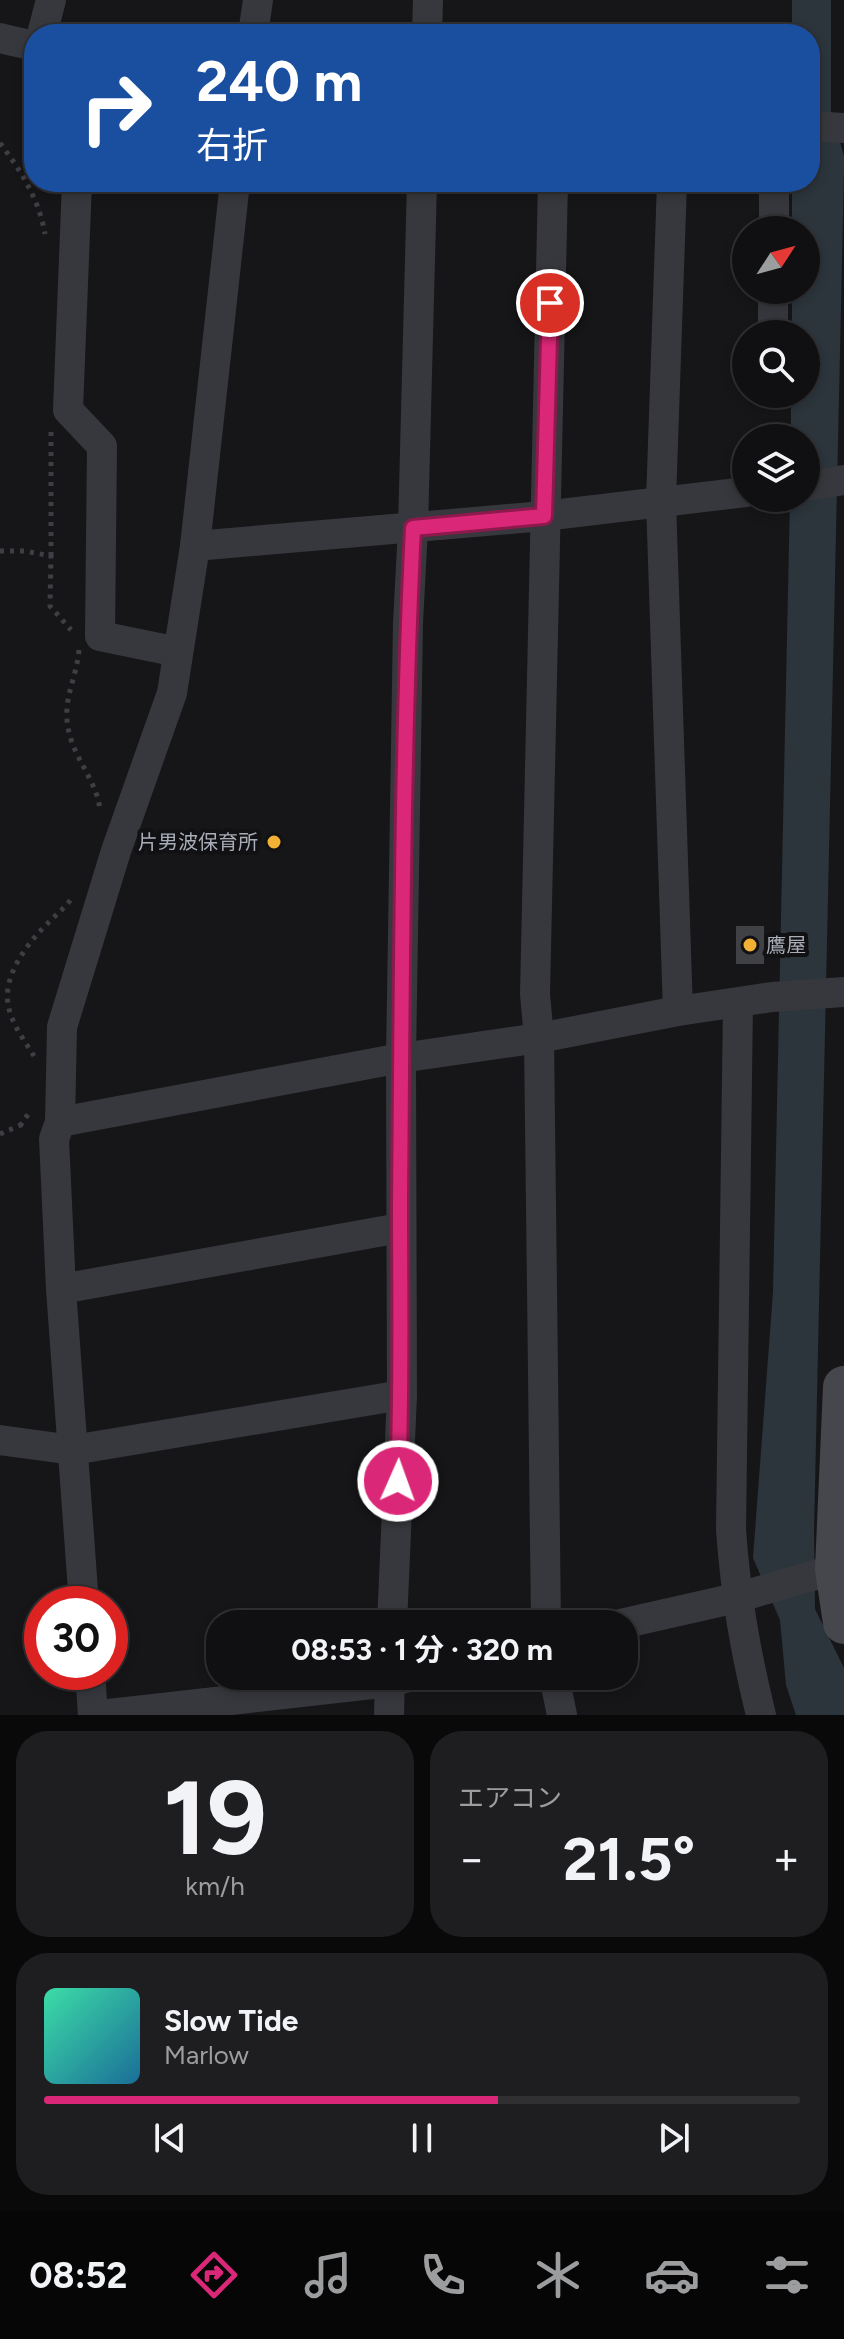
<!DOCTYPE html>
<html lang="ja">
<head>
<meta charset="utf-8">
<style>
  :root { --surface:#101012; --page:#1e1e20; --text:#f1f3f6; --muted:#9c9d9f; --line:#303032; --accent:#db2777 }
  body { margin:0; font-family:Figtree,"Noto Sans JP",sans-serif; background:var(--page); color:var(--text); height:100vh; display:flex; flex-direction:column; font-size:30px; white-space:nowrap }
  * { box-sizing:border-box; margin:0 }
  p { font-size:26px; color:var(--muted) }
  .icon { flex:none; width:44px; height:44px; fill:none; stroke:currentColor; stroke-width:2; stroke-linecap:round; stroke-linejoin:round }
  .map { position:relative; height:1715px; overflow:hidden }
  .sheet { display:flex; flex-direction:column; gap:16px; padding:16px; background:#09090a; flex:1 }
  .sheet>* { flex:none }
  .banner { position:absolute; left:24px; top:24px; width:796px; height:168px; border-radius:32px; box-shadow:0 4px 12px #0003,0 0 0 2px var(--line); background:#1a4fa0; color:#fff; overflow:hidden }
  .needle { width:52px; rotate:54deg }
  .tools { position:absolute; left:732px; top:216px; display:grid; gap:16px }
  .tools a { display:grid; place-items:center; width:88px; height:88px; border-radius:50%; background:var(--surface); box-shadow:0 4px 12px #0003,0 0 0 2px var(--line); font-size:40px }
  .speed { position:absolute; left:24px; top:1586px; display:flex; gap:16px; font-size:40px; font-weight:700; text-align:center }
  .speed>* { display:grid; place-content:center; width:104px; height:104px; border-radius:50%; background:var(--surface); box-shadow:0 4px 12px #0003,0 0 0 2px var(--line); line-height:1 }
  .speed .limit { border:12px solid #d22; background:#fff; color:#111 }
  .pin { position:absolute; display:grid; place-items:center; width:68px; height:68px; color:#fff; margin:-34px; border:4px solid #fff; border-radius:50%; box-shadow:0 2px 8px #0007 }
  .me { position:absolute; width:88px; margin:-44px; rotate:2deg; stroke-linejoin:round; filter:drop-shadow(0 0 6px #0008) }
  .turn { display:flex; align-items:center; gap:28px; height:168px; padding:0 40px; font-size:36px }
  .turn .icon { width:104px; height:104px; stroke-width:2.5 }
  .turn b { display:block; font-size:56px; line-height:68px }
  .big { font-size:60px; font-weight:700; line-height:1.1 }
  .sheet .widget { flex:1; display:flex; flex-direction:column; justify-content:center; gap:12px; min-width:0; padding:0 28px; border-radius:32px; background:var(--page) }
  .sheet .dial { align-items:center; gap:0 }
  .dial b { font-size:104px; line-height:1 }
  .song { display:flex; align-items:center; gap:24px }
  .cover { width:96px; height:96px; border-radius:12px; background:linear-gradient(135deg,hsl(160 70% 55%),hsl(200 70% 35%)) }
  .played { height:8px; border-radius:4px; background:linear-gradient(90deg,var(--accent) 60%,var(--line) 60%) }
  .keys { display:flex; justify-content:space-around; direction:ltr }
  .heat { display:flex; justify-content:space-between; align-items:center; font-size:44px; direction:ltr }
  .sheet .tiles { flex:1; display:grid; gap:16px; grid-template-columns:1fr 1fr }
  .widget:last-child { grid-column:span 2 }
  .trip { position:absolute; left:206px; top:1610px; width:432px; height:80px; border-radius:32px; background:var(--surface); box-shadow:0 4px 12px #0003,0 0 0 2px var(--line); font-weight:700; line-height:80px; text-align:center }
  .tabs { display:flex; height:128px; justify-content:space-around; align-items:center; background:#060607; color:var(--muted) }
  .tabs .icon { width:56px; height:56px }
  .tabs .selected { color:var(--accent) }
  .tabs b { font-size:36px; color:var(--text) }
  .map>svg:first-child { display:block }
  .water { fill:#2c353c }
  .building { fill:#404145 }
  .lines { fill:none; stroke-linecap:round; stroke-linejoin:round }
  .path { stroke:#3d3f44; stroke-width:5; stroke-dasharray:4 6; stroke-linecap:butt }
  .minor { stroke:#37383d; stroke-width:30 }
  .secondary { stroke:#45474d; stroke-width:42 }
  .route-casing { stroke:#8e194d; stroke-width:20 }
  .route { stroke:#db2777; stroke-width:14 }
  .poi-dot { fill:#f2b134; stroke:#111113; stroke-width:3 }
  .labels { text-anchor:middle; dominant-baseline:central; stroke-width:8; stroke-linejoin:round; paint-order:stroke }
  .poi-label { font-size:20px; fill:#a8adb8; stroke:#111113; text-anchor:end }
</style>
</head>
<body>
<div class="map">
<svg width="844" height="1715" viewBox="0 0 844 1715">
  <rect width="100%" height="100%" fill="#161618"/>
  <path class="water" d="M792 0H831V111L844 156V169L814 1532 815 1609 844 1668V1715H796L786 1685 780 1620 753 1558 773 1292 790 498H806V438H791V394H806V334H792V290H806V230H792V182H810V34H792Z"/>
  <rect class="building" x="736" y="926" width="28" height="38"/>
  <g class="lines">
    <g class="path">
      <path d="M0 143C21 171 39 199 45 234"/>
      <path d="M0 551H25L51 556 50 606 71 630"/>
      <path d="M51 556V431"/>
      <path d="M79 650C76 682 60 702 70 736 77 762 98 784 100 811"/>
      <path d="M34 1056C24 1040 11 1023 8 1004 3 974 29 941 50 921 58 913 65 908 72 898"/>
      <path d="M20 1126 31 1110"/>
      <path d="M0 1134 21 1125"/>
    </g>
    <g class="minor">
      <path d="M42 34 51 0"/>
      <path d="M253 34 258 0"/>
      <path d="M427 34 428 0"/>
      <path d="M0 38 34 46"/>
      <path d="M810 126 844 128"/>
      <path d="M77 182 68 410 102 446 100 636 178 652"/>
      <path d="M672 182 661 501 678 1011"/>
      <path d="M774 230V182"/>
      <path d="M773 334V290"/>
      <path d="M806 486 844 480"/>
      <path d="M195 546 544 516 746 492"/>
      <path d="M738 1003 731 1530C736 1597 745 1650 761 1715"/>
      <path d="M60 1122 401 1058 539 1038 678 1011 772 997 844 992"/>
      <path d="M61 1289 400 1228"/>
      <path d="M0 1440 73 1450 402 1395"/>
      <path d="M84 1604 61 1289 54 1139 60 1122 62 1027 116 851 172 693 195 546 235 182"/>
      <path d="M392 1624 402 1395 401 1058 408 623 413 528 422 182"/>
      <path d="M546 1624 539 1038 535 994 553 182"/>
      <path d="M621 1624 736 1598 836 1569"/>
      <path d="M90 1672 93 1715"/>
      <path d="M554 1676 562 1715"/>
      <path d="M100 1715 390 1682 413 1676"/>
      <path d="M389 1715 390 1676"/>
    </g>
    <path class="secondary" d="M844 1387 836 1569 844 1623"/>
  </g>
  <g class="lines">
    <g class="route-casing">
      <path id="route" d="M398 1481C402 1388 400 1295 400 1202 402 977 402 752 413 528L544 516 550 303"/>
    </g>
    <use href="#route" class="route"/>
  </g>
  <g class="poi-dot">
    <circle cx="274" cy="842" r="8"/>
    <circle cx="750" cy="945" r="8"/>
  </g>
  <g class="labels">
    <g class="poi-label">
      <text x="258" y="842">片男波保育所</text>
      <text x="766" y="945" text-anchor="start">鷹屋</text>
    </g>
  </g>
</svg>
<div class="tools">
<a><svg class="needle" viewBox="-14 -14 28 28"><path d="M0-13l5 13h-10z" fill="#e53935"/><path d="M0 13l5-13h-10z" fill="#9c9d9f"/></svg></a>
<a><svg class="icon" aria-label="search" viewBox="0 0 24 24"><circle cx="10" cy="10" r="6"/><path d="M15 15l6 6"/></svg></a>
<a><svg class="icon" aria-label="layers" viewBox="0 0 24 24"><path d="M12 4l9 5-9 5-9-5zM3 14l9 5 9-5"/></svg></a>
</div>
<div class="speed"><div class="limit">30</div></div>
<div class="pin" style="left:550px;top:303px;background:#d93025"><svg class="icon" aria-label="arrive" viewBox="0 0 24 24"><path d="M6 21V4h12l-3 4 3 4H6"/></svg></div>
<svg class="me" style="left:398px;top:1481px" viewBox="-20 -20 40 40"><circle r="17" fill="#db2777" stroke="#fff" stroke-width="3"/><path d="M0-11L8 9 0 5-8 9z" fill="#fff"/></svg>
<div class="trip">08:53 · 1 分 · 320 m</div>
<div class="banner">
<div class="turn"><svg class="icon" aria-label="right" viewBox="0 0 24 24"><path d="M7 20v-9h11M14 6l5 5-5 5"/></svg><div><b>240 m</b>右折</div></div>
</div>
</div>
<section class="sheet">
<div class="tiles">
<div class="widget dial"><b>19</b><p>km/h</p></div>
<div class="widget"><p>エアコン</p>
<div class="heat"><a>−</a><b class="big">21.5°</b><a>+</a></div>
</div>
<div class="widget">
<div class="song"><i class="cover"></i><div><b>Slow Tide</b><p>Marlow</p></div></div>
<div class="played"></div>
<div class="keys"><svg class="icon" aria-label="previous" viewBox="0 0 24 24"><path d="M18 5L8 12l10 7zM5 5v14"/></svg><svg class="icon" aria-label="pause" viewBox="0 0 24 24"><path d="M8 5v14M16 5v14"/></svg><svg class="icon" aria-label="next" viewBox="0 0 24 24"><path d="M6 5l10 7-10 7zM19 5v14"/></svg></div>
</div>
</div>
</section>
<nav class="tabs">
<b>08:52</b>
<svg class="icon selected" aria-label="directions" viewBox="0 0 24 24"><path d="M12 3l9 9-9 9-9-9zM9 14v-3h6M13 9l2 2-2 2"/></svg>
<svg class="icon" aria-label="music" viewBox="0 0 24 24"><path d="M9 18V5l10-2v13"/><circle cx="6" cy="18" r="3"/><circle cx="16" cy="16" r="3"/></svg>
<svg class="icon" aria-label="phone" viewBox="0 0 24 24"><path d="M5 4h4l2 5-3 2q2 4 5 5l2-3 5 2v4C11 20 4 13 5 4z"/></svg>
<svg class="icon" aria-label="climate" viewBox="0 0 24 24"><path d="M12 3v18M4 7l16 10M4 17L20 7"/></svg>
<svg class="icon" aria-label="car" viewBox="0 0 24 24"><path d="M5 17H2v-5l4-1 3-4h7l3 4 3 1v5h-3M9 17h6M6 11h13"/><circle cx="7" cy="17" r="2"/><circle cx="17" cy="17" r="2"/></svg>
<svg class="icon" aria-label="filters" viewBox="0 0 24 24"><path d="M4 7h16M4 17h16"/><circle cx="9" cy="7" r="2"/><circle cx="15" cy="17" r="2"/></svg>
</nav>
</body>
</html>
